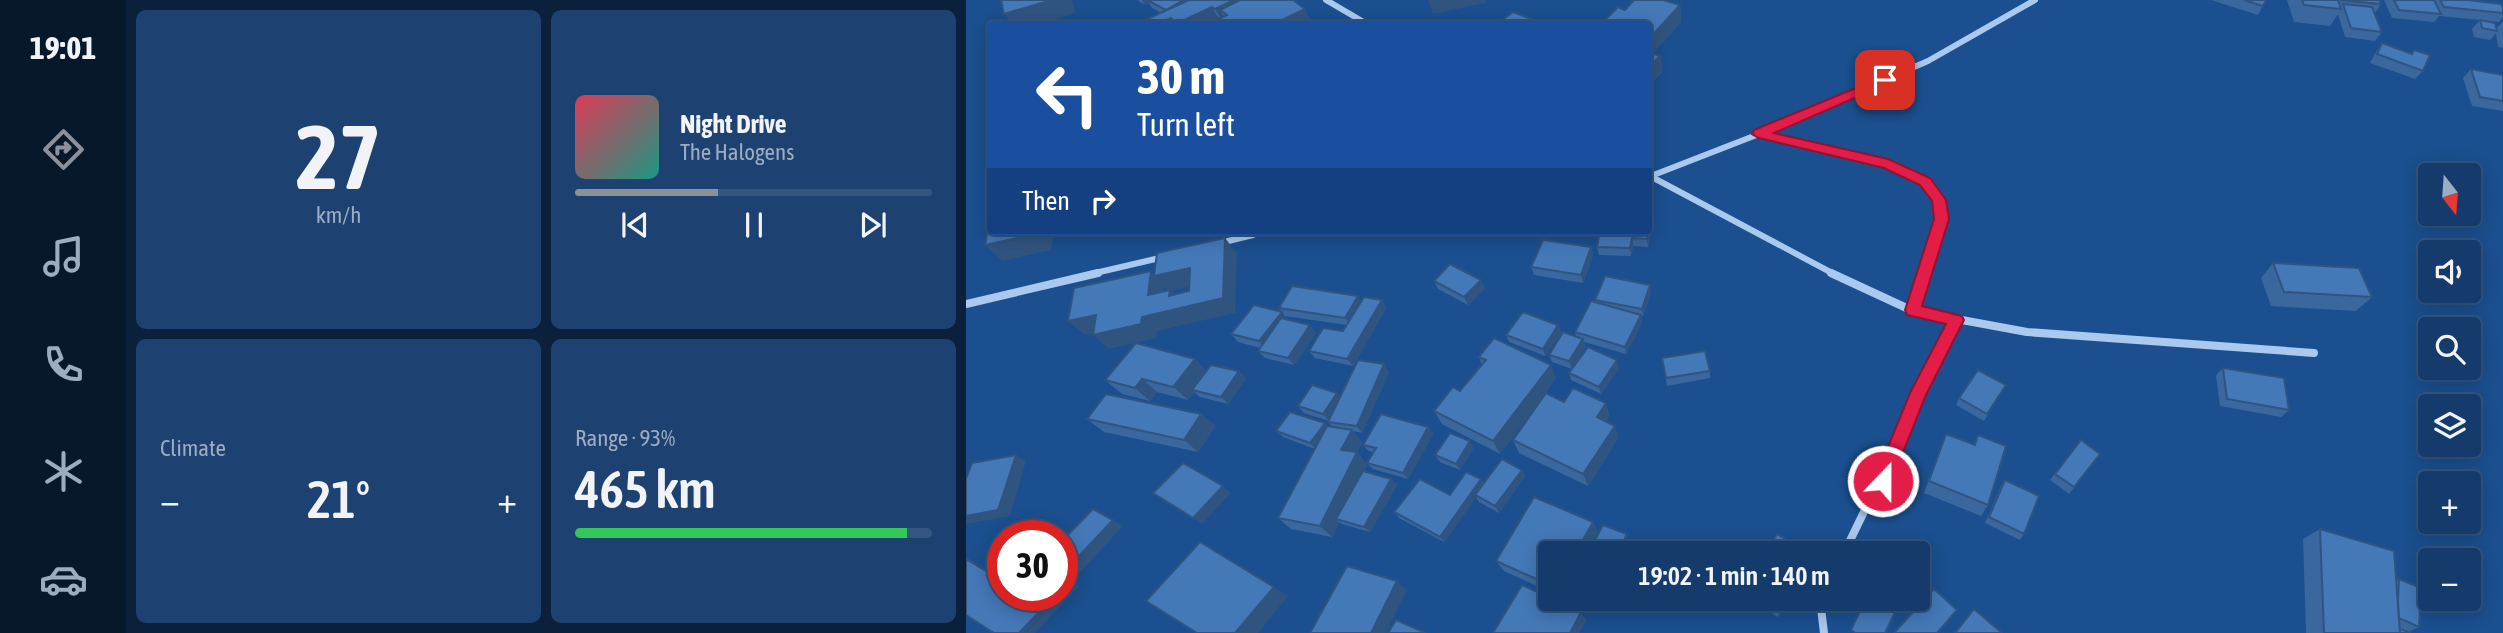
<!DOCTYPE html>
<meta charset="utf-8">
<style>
:root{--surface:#143b6b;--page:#1d4271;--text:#f1f3f6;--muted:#9dadc1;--line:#33557e;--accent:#8c9099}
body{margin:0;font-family:"Asap Condensed",sans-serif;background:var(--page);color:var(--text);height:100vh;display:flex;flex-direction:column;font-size:26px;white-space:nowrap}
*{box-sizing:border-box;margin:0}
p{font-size:23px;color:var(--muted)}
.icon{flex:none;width:38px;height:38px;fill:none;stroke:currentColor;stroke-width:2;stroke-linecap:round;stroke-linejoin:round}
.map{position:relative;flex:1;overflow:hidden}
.drawer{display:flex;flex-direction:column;gap:10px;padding:10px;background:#0b203b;width:840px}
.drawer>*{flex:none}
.banner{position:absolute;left:21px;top:21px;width:665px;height:214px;border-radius:7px;box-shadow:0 4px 18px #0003,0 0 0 2px var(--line);background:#1a4fa0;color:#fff;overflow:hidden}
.needle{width:46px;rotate:163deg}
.tools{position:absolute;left:1452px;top:163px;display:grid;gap:14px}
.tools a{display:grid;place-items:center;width:63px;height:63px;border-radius:7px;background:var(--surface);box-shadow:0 4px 18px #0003,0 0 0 2px var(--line);font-size:35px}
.speed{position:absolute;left:21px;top:520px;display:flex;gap:14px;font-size:35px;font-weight:700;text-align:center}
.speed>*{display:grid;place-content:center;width:91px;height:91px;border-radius:50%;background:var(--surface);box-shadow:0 4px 18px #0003,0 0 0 2px var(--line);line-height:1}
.speed .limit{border:10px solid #d22;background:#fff;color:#111}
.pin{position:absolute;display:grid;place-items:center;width:60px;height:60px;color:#fff;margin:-30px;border-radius:14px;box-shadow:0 4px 10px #0006}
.me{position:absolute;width:77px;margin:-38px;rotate:22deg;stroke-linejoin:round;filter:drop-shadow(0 0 5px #0008)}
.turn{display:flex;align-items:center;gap:24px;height:147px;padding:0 35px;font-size:32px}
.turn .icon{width:91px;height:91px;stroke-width:2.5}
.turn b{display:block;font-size:49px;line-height:60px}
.then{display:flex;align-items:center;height:66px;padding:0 35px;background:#0003;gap:14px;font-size:26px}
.big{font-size:52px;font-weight:600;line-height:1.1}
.drawer .widget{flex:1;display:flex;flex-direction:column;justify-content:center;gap:10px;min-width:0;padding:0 24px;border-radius:10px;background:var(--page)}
.drawer .dial{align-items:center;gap:0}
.dial b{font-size:91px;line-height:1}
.song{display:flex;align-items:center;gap:21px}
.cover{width:84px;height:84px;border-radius:10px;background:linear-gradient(135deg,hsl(350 70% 55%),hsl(170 70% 35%))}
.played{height:7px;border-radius:4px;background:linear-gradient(90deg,var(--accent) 40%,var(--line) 40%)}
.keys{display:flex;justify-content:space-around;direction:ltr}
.heat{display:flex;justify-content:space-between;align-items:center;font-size:38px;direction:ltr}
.charge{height:10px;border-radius:5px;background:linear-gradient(90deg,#34c759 93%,var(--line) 0)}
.drawer .tiles{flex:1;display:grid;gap:10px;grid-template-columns:repeat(2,1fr)}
.trip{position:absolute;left:572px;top:541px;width:392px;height:70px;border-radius:7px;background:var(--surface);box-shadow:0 4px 18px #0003,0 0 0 2px var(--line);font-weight:600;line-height:70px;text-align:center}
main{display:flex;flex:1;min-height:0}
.tabs{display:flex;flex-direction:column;width:126px;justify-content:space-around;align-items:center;background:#08182b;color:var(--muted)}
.tabs .icon{width:49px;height:49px}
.tabs .current{color:var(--accent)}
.tabs b{font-size:32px;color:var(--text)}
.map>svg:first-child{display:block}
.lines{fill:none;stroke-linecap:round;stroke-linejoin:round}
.street-far1{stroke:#a9c9ee;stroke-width:6}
.street{stroke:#a9c9ee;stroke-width:8}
.wall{fill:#3a679d}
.shaded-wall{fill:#305480}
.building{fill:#4478b7;stroke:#305480;stroke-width:2}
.route{fill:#e11d48;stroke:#92132f;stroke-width:2}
</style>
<main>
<nav class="tabs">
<b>19:01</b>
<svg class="icon current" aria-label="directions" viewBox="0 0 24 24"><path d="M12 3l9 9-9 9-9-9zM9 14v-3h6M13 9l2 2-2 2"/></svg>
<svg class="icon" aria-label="music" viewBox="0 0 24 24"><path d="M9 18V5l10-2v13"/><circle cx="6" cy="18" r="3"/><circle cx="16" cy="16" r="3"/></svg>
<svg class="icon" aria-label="phone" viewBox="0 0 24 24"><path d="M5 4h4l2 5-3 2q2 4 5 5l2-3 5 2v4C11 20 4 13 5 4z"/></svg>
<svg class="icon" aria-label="climate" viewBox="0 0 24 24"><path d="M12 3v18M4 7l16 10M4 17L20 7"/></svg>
<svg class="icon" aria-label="car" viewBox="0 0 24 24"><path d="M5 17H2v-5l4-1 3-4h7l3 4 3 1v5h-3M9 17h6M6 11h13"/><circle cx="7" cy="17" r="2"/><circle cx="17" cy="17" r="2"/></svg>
</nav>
<section class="drawer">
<div class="tiles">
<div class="widget dial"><b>27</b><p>km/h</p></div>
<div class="widget">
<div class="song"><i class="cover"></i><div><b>Night Drive</b><p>The Halogens</p></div></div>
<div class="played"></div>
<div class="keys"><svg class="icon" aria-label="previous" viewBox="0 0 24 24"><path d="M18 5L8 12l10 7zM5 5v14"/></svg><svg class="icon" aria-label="pause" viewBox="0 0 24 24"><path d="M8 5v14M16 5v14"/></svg><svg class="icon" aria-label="next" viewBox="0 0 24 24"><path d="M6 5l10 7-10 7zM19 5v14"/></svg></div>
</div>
<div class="widget"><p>Climate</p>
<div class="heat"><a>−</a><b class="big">21°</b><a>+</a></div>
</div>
<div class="widget"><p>Range · 93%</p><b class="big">465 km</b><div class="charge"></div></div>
</div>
</section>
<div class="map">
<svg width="1537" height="633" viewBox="0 0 1537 633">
<rect width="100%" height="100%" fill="#1b4f8f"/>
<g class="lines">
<g class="street-far1">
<path d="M360 0 401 24"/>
<path d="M794 134 922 164 959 181 973 200 976 219 959 274"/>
<path d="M682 175 868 274"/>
<path d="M685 176 793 134 962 61 1069 0"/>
<path d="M254 243 287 235"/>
<path d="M125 274 198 257"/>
</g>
<g class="street">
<path d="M865 273 947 311 1061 332 1348 353"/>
<path d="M0 304 132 273"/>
<path d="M947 311 959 273"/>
<path d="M878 553 991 320"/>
<path d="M858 598 855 608 858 633"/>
</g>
</g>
<g class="wall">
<path d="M171 0H219L220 2 346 24H170L195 13 186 8 183 3 179 5Z"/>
<path d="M1245 0H1300L1292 15Z"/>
<path d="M1321 0H1413L1415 4 1409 13 1416 32 1409 41 1379 37 1372 14 1364 26 1328 22Z"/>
<path d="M1418 0H1502L1537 8V17L1533 22 1515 20 1531 28 1537 21V48L1532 47 1530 33 1524 40 1508 37 1506 29 1514 20 1473 16 1468 22 1426 18Z"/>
<path d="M714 5 715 22 687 53 694 56 696 72 682 86V24H641L640 19 659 10Z"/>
<path d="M1416 43 1445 53 1448 50 1457 71 1449 79 1404 63 1410 52Z"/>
<path d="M1505 69 1537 75V111L1506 106 1497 78Z"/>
<path d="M683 221 684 230 682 247 667 246 665 256 633 255 631 247Z"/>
<path d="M625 247 627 255 617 283 568 275 565 267Z"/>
<path d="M1307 263 1406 297 1390 311 1305 306 1295 278Z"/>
<path d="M468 281 519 288 502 305 472 289Z"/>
<path d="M685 293 677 316H675L676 323 660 354 618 342 619 347 606 369 586 362 583 355 610 337 609 332 629 302V300Z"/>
<path d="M416 300 420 308 387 366 349 358 343 351 377 331 381 325 319 316 313 308 395 301Z"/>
<path d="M316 312 322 320 350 333 328 365 299 358 292 351 294 348 272 342 265 334Z"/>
<path d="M592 325 595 333 579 356 543 342 540 335Z"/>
<path d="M513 357 590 378 534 454 476 424 468 411 494 391 516 365Z"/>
<path d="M696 358 744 371V378L701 386Z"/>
<path d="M229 359 240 371 280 378 262 404 234 397 228 392 222 400 191 392 184 401 156 394 139 380Z"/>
<path d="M653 368 635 394 605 380 603 373Z"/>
<path d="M1257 368 1323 410 1315 417 1254 406 1250 375Z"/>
<path d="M423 372 396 433 387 431 396 443 391 452 401 465 398 471 425 479 431 485 404 532 376 524 373 522 366 537 325 529 312 518 349 449 317 437 310 431 366 426 362 422 363 421 338 413 332 406 374 397Z"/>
<path d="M1040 385 1018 421 990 405 993 398Z"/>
<path d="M598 402 640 403 643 416 640 422 649 426 652 438 622 486 553 453 547 440Z"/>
<path d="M235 414 249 426 232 452 138 432 121 419Z"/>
<path d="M462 427 467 434 442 479 407 469 401 463 408 453 403 451 397 445Z"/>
<path d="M980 434 1007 445 1012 435 1022 505 1015 516 958 493Z"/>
<path d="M1115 440 1134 454 1103 494 1084 480Z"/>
<path d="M508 447 494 470 474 462 469 455Z"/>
<path d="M556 470 559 476 533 513 513 502 510 497 478 542 433 518 428 512 484 495 515 479 518 484Z"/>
<path d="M1039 480 1058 534 1054 540 1019 523 1035 486Z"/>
<path d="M627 522 631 532 626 541 661 534 664 545 584 553V592L538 571 530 561Z"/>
<path d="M1354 529 1430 581 1433 579 1453 627 1442 632 1434 628V629L1445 633H1340L1337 539Z"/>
<path d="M607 598H638L633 609Z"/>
<path d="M781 598H822L812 617Z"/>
</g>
<g class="shaded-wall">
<path d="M86 0H106L110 13 72 24H47L38 14Z"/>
<path d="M176 0H181L183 3 179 5Z"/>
<path d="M268 0H311L261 15 254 10 262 23 258 24 249 9Z"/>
<path d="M462 0H519V3L467 14Z"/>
<path d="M714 5 715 22 684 57 682 40Z"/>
<path d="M246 7 255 23 252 24H210Z"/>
<path d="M339 9 346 24H308Z"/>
<path d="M205 18 209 24H192Z"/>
<path d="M694 56 696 72 682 86V68Z"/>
<path d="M683 221 684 230 682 247 681 239Z"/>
<path d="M70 231H88L85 250 36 261 19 245Z"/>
<path d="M259 238 271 253 269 313 191 331 190 338 143 349 127 335 175 324 176 317 215 308 203 296 204 291H202L198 287 196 310 182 295 185 271 189 276 224 268 237 283 205 291 218 304 217 307 257 298Z"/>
<path d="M666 238 667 246 665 256 664 248Z"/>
<path d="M625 247 627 255 617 283 615 275Z"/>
<path d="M515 280 519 288 502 305 498 297Z"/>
<path d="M684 285 685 293 677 316 676 309Z"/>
<path d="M392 296 397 304 385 326 379 318Z"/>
<path d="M416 300 420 308 387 366 381 359Z"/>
<path d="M316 312 322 320 300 349 293 341Z"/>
<path d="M130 315 146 329 119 335 102 321Z"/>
<path d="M675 315 676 323 660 354 659 347Z"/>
<path d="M344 325 350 333 328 365 322 358Z"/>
<path d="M592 325 595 333 579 356 577 349Z"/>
<path d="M617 339 619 347 606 369 603 361Z"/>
<path d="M229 359 242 373 226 390 228 392 222 400 207 387Z"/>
<path d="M651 360 653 368 635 394 633 387Z"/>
<path d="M418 364 423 372 396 433 391 426Z"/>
<path d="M585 365 590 378 534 454 527 441Z"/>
<path d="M273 371 280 378 262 404 255 397Z"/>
<path d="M176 379 191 392 184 401 169 388Z"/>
<path d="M371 393 377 400 363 421 357 414Z"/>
<path d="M640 403 643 416 634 430 631 417Z"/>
<path d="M235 414 249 426 232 452 218 440Z"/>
<path d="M359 423 365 430 350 450 344 443Z"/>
<path d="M649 426 652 438 622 486 617 474Z"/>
<path d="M462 427 467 434 442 479 437 473Z"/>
<path d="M386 430 396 443 386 462 375 450Z"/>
<path d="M504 441 508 447 494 470 490 464Z"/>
<path d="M391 452 401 465 374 520 370 519 373 522 366 537 354 526Z"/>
<path d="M50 455 60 461 44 516 0 524V516Z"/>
<path d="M556 470 559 476 533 513 529 506Z"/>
<path d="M425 479 431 485 404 532 398 527Z"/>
<path d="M515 479 518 486 478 542 474 537Z"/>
<path d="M257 486 265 493 236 524 227 518Z"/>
<path d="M147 520 157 526 105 582 96 578V574Z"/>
<path d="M627 522 631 532 623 548 618 538Z"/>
<path d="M661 534 664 545 660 553H652Z"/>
<path d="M0 557 37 579V581L0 559Z"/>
<path d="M102 581 113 586 69 633H53L89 595H96V587Z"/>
<path d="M431 581 441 590 420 633H405Z"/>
<path d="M308 587 322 596 292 633H269Z"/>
<path d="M629 598H638L633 609 628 600Z"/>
<path d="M820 598H822L812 617 813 612Z"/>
<path d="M615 612 620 621 613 633H604Z"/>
</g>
<g class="building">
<path d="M35 0H86L38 14Z"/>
<path d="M181 0H218L200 10Z"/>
<path d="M223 0H268L249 9 246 7 210 24 205 18 192 24H170Z"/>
<path d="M274 0H327L339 9 308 24H241L261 15 254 10Z"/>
<path d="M668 0H697L714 5 682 40V24H644L647 22 640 19 652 7 659 10Z"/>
<path d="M1278 0H1300L1297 6Z"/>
<path d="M1336 0H1372L1375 9 1338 5Z"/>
<path d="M1374 0H1413L1415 4Z"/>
<path d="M1428 0H1468L1475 14 1433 10Z"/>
<path d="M1474 0H1502L1535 4 1537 8V13L1478 7Z"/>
<path d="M1377 4 1406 7 1416 32 1385 28Z"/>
<path d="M547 12 579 24H531Z"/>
<path d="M1514 20 1529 23 1531 31 1516 28Z"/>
<path d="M1416 43 1446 54 1448 50 1464 55 1457 71 1411 54Z"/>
<path d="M682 52 694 56 682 68Z"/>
<path d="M1505 69 1537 75V101L1514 97Z"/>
<path d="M24 220V231H70L69 234 19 245Z"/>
<path d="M634 231H682L681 239 666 238 664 248 631 247Z"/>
<path d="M259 238 257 298 176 317 175 324 127 335 130 315 102 321 108 288 185 271 182 295 204 290 203 296 223 291 224 268 188 276 191 253Z"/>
<path d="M577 240 625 247 615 275 565 267Z"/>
<path d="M1307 263 1393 268 1406 297 1318 292Z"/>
<path d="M484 264 515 280 498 297 468 281Z"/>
<path d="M639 276 684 285 676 309 629 300Z"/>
<path d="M326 286 392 296 379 318 313 308Z"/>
<path d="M398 297 416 300 381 359 343 351 357 328 377 331Z"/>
<path d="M625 301 675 315 659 347 609 332Z"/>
<path d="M288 305 316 312 293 341 265 334Z"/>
<path d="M557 312 592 325 577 349 540 335Z"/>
<path d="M315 318 344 325 322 358 292 351Z"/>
<path d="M597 332 617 339 603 361 583 355Z"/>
<path d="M528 338 585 365 527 441 468 411 487 387 494 391 520 360 513 357Z"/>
<path d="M170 343 229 359 207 387 176 379 169 388 139 380Z"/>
<path d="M622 347 651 360 633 387 603 373Z"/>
<path d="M739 351 744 371 700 378 696 358Z"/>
<path d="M392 360 418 364 391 426 362 422Z"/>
<path d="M245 365 273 371 255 397 226 390Z"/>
<path d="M1257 368 1318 378 1323 410 1261 399Z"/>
<path d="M1012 370 1040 385 1021 414 993 398Z"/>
<path d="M346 385 371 393 357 414 332 406Z"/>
<path d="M607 388 640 403 631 417 649 426 617 474 547 440 580 393 598 402Z"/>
<path d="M140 394 235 414 218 440 121 419Z"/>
<path d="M324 412 359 423 344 443 310 431Z"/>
<path d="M415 414 462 427 437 473 401 463 410 448 397 445Z"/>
<path d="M361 426 386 430 375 450 391 452 354 526 312 518Z"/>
<path d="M484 433 504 441 490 464 469 455Z"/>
<path d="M980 434 1009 445 1012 435 1040 446 1022 505 963 481Z"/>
<path d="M1115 440 1134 454 1108 487 1089 474Z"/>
<path d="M50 455 32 510 0 516V479L6 463Z"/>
<path d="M536 459 556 470 529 506 509 495Z"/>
<path d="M217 463 257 486 227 518 187 493Z"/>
<path d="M397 471 425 479 398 527 370 519Z"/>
<path d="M500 472 515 479 474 537 428 512 454 479 484 495Z"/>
<path d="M1039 480 1073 496 1058 534 1023 517Z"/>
<path d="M568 497 627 522 618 538 628 542 637 525 661 534 652 553H584V585L530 561Z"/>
<path d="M127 509 147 520 96 574V541Z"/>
<path d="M1354 529 1428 551 1434 633H1358Z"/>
<path d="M811 534 844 553H800Z"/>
<path d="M234 542 308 587 269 633H231L180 601Z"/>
<path d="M0 559 37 581V595H89L53 633H28L0 615Z"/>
<path d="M381 566 431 581 405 633H344Z"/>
<path d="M96 578 102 581 96 587Z"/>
<path d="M1433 579 1455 588 1453 627 1433 618 1432 601Z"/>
<path d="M556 585 615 612 604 633H527Z"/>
<path d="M968 589 991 610 971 633H928Z"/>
<path d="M790 598H820L813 612Z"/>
<path d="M900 598H936L919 633H890L885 630Z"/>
<path d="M1008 609 1036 633H989Z"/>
<path d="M430 620 460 633H422Z"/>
<path d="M1434 629 1445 633H1434Z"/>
</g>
<path class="route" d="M919 76 925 80 923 83 808 133 922 159 964 178 980 200 983 219 956 306 996 316 998 320 960 395 923 487 917 489 910 487 908 481 944 393 980 324 941 315 939 310 968 219 966 201 954 185 918 168 793 138 786 134 788 130Z"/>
</svg>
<div class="tools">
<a><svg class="needle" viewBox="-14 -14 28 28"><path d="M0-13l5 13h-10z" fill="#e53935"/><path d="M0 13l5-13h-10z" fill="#9dadc1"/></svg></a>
<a><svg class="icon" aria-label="sound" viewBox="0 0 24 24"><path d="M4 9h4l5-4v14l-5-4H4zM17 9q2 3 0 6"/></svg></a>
<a><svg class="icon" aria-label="search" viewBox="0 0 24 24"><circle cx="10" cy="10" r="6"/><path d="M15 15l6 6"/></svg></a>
<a><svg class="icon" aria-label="layers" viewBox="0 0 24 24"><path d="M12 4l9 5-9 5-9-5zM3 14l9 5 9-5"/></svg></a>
<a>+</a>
<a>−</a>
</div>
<div class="speed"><div class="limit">30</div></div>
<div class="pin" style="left:919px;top:80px;background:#d93025"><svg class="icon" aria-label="arrive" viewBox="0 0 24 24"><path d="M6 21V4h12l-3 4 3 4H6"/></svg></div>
<svg class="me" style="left:917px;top:481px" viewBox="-20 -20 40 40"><circle r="17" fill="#e11d48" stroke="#fff" stroke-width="3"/><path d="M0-11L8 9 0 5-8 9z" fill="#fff"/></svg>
<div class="trip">19:02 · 1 min · 140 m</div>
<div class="banner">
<div class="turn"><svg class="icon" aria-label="left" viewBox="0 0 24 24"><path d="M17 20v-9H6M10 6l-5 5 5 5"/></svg><div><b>30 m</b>Turn left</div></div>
<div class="then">Then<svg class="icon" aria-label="right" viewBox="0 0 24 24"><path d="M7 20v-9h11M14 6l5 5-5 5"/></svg></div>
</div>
</div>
</main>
